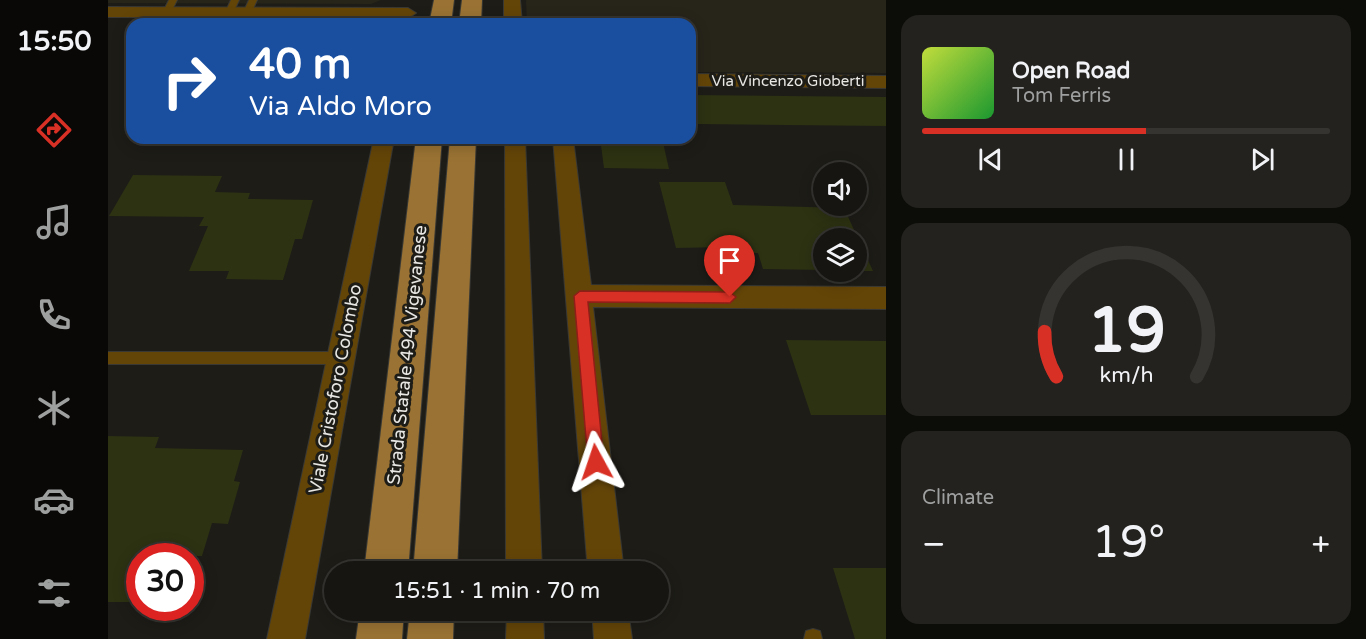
<!DOCTYPE html>
<meta charset="utf-8">
<style>
:root{--surface:#161511;--page:#23221f;--text:#f1f3f6;--muted:#9e9f9f;--line:#353431;--accent:#d93025}
body{margin:0;font-family:"Varela Round",sans-serif;background:var(--page);color:var(--text);height:100vh;display:flex;flex-direction:column;font-size:22px;white-space:nowrap}
*{box-sizing:border-box;margin:0}
p{font-size:20px;color:var(--muted)}
.icon{flex:none;width:33px;height:33px;fill:none;stroke:currentColor;stroke-width:2;stroke-linecap:round;stroke-linejoin:round}
.map{position:relative;flex:1;overflow:hidden}
.panel{display:flex;flex-direction:column;gap:15px;padding:15px;background:#0c0c09;width:480px}
.panel>*{flex:none}
.hud{position:absolute;left:18px;top:18px;width:570px;height:126px;border-radius:18px;box-shadow:0 3px 15px #0003,0 0 0 2px var(--line);background:#1a4fa0;color:#fff;overflow:hidden}
.fabs{position:absolute;left:705px;top:162px;display:grid;gap:12px}
.fabs a{display:grid;place-items:center;width:54px;height:54px;border-radius:50%;background:var(--surface);box-shadow:0 3px 15px #0003,0 0 0 2px var(--line);font-size:30px}
.speed{position:absolute;left:18px;top:543px;display:flex;gap:12px;font-size:30px;font-weight:700;text-align:center}
.speed>*{display:grid;place-content:center;width:78px;height:78px;border-radius:50%;background:var(--surface);box-shadow:0 3px 15px #0003,0 0 0 2px var(--line);line-height:1}
.speed .limit{border:9px solid #d22;background:#fff;color:#111}
.pin{position:absolute;display:grid;place-items:center;width:51px;height:51px;color:#fff;margin:-62px -26px;border-radius:50% 50% 50% 0;rotate:-45deg;box-shadow:0 0 6px #0007}
.pin .icon{rotate:45deg}
.me{position:absolute;width:66px;margin:-33px;rotate:355deg;stroke-linejoin:round;filter:drop-shadow(0 0 4px #0008)}
.turn{display:flex;align-items:center;gap:21px;height:126px;padding:0 24px;font-size:27px}
.turn .icon{width:78px;height:78px;stroke-width:2.5}
.turn b{display:block;font-size:42px;line-height:51px}
.big{font-size:45px;font-weight:600;line-height:1.1}
.panel .tile{flex:1;display:flex;flex-direction:column;justify-content:center;gap:9px;min-width:0;padding:0 21px;border-radius:18px;background:var(--page)}
.panel .dial{align-items:center;gap:0}
.dial svg{height:156px;overflow:visible;fill:none;stroke:var(--line);stroke-width:7;stroke-linecap:round;text-anchor:middle}
.dial text{fill:var(--text);stroke:none}
.song{display:flex;align-items:center;gap:18px}
.cover{width:72px;height:72px;border-radius:9px;background:linear-gradient(135deg,hsl(70 70% 55%),hsl(130 70% 35%))}
.played{height:6px;border-radius:3px;background:linear-gradient(90deg,var(--accent) 55%,var(--line) 55%)}
.keys{display:flex;justify-content:space-around;direction:ltr}
.heat{display:flex;justify-content:space-between;align-items:center;font-size:33px;direction:ltr}
.trip{position:absolute;left:216px;top:561px;width:345px;height:60px;border-radius:30px;background:var(--surface);box-shadow:0 3px 15px #0003,0 0 0 2px var(--line);font-weight:600;line-height:60px;text-align:center}
main{display:flex;flex:1;min-height:0}
.tab-bar{display:flex;flex-direction:column;width:108px;justify-content:space-around;align-items:center;background:#090807;color:var(--muted)}
.tab-bar .icon{width:42px;height:42px}
.tab-bar .active{color:var(--accent)}
.tab-bar b{font-size:27px;color:var(--text)}
.map>svg:first-child{display:block}
.built{fill:#27251a}
.building{fill:#2d3213}
.lines{fill:none;stroke-linecap:round;stroke-linejoin:round}
.service-casing{stroke:#393834;stroke-width:2}
.minor-casing{stroke:#393834;stroke-width:2}
.primary-casing{stroke:#393834;stroke-width:2}
.service{fill:#644508;fill-rule:evenodd}
.minor{fill:#644508;fill-rule:evenodd}
.primary{fill:#9a7334;fill-rule:evenodd}
.route{fill:#d93025;stroke:#8d1f18;stroke-width:1.5}
.labels{text-anchor:middle;stroke-width:6;stroke-linejoin:round;paint-order:stroke}
.far-street-label{font-size:15px;fill:#e8e7e4;stroke:#1d1c17}
.street-label{font-size:18px;fill:#e8e7e4;stroke:#1d1c17}
</style>
<main>
<nav class="tab-bar">
<b>15:50</b>
<svg class="icon active" aria-label="directions" viewBox="0 0 24 24"><path d="M12 3l9 9-9 9-9-9zM9 14v-3h6M13 9l2 2-2 2"/></svg>
<svg class="icon" aria-label="music" viewBox="0 0 24 24"><path d="M9 18V5l10-2v13"/><circle cx="6" cy="18" r="3"/><circle cx="16" cy="16" r="3"/></svg>
<svg class="icon" aria-label="phone" viewBox="0 0 24 24"><path d="M5 4h4l2 5-3 2q2 4 5 5l2-3 5 2v4C11 20 4 13 5 4z"/></svg>
<svg class="icon" aria-label="climate" viewBox="0 0 24 24"><path d="M12 3v18M4 7l16 10M4 17L20 7"/></svg>
<svg class="icon" aria-label="car" viewBox="0 0 24 24"><path d="M5 17H2v-5l4-1 3-4h7l3 4 3 1v5h-3M9 17h6M6 11h13"/><circle cx="7" cy="17" r="2"/><circle cx="17" cy="17" r="2"/></svg>
<svg class="icon" aria-label="filters" viewBox="0 0 24 24"><path d="M4 7h16M4 17h16"/><circle cx="9" cy="7" r="2"/><circle cx="15" cy="17" r="2"/></svg>
</nav>
<div class="map">
<svg width="778" height="639" viewBox="0 0 778 639">
<rect width="100%" height="100%" fill="#1d1c17"/>
<g class="built">
<path d="M0 0H273L263 4 0 3Z"/>
<path d="M418 0H778V73L582 72V24H419Z"/>
</g>
<g class="building">
<path d="M582 95 778 97V126L590 124Z"/>
<path d="M492 138H554L561 169 496 168Z"/>
<path d="M25 175 114 176 107 192 142 193 140 199 205 200 194 239H187L175 280 118 279 121 271H81L100 226H91L96 217 1 216Z"/>
<path d="M551 182H617L625 205 736 208 765 271H748V238H716V270L655 269 650 253H619L617 247 568 248Z"/>
<path d="M678 340 778 341V415H703Z"/>
<path d="M0 436 51 437 47 448 135 450 126 481 132 482 120 524 104 523 94 556H32V602H0Z"/>
<path d="M725 568H778V639H747Z"/>
</g>
<g class="lines">
<g class="service-casing">
<g id="service">
<path d="M61 0H69L62 14 59 15 55 12Z"/>
<path d="M123 0H131L125 13 121 16 117 13Z"/>
<path d="M141 0H149L143 13 139 16 135 13Z"/>
<path d="M0 352H233L238 354 240 358 238 362 233 364H0Z"/>
<path d="M705 629 712 631 714 639H696L698 631Z"/>
</g>
</g>
<g class="minor-casing">
<g id="minor">
<path d="M396 0H412L414 24H396Z"/>
<path d="M0 7 300 8 308 13 300 18 0 17Z"/>
<path d="M582 74 778 76V88L582 86Z"/>
<path d="M266 138H286L197 639H159Z"/>
<path d="M397 138H417L434 572H398Z"/>
<path d="M445 138H465L483 285 778 287V309L485 307 516 572H480Z"/>
<path d="M399 610H435L436 639H398Z"/>
<path d="M484 610H520L524 639H486Z"/>
</g>
</g>
<g class="primary-casing">
<g id="primary">
<path d="M326 0H346L343 24H321Z"/>
<path d="M354 0H374L373 24H351Z"/>
<path d="M308 138H334L300 572H256Z"/>
<path d="M342 138H368L349 572H305Z"/>
<path d="M252 610H296L294 639H248Z"/>
<path d="M302 610H346L345 639H299Z"/>
</g>
</g>
<use href="#service" class="service"/>
<use href="#minor" class="minor"/>
<use href="#primary" class="primary"/>
</g>
<path class="route" d="M472 291 622 292 628 297 622 303 480 302 496 462 494 467 488 470 482 467 480 462 466 296Z"/>
<g class="labels">
<g class="far-street-label">
<text x="680" y="86">Via Vincenzo Gioberti</text>
</g>
<g class="street-label">
<text transform="translate(299 355) rotate(-84)" y="6">Strada Statale 494 Vigevanese</text>
<text transform="translate(227 389) rotate(-79)" y="6">Viale Cristoforo Colombo</text>
</g>
</g>
</svg>
<div class="fabs">
<a><svg class="icon" aria-label="sound" viewBox="0 0 24 24"><path d="M4 9h4l5-4v14l-5-4H4zM17 9q2 3 0 6"/></svg></a>
<a><svg class="icon" aria-label="layers" viewBox="0 0 24 24"><path d="M12 4l9 5-9 5-9-5zM3 14l9 5 9-5"/></svg></a>
</div>
<div class="speed"><div class="limit">30</div></div>
<div class="pin" style="left:622px;top:297px;background:#d93025"><svg class="icon" aria-label="arrive" viewBox="0 0 24 24"><path d="M6 21V4h12l-3 4 3 4H6"/></svg></div>
<svg class="me" style="left:488px;top:462px" viewBox="-20 -20 40 40"><path d="M0-17L14 15 0 8-14 15z" fill="#d93025" stroke="#fff" stroke-width="4"/></svg>
<div class="trip">15:51 · 1 min · 70 m</div>
<div class="hud">
<div class="turn"><svg class="icon" aria-label="right" viewBox="0 0 24 24"><path d="M7 20v-9h11M14 6l5 5-5 5"/></svg><div><b>40 m</b>Via Aldo Moro</div></div>
</div>
</div>
<section class="panel">
<div class="tile">
<div class="song"><i class="cover"></i><div><b>Open Road</b><p>Tom Ferris</p></div></div>
<div class="played"></div>
<div class="keys"><svg class="icon" aria-label="previous" viewBox="0 0 24 24"><path d="M18 5L8 12l10 7zM5 5v14"/></svg><svg class="icon" aria-label="pause" viewBox="0 0 24 24"><path d="M8 5v14M16 5v14"/></svg><svg class="icon" aria-label="next" viewBox="0 0 24 24"><path d="M6 5l10 7-10 7zM19 5v14"/></svg></div>
</div>
<div class="tile dial"><svg viewBox="0 0 100 80">
<path d="M14 69A42 42 0 1 1 86 69"/>
<path d="M14 69A42 42 0 0 1 8 46" stroke="#d93025"/>
<text x="50" y="56" font-size="32" font-weight="700">19</text>
<text x="50" y="72" font-size="11">km/h</text>
</svg></div>
<div class="tile"><p>Climate</p>
<div class="heat"><a>−</a><b class="big">19°</b><a>+</a></div>
</div>
</section>
</main>
